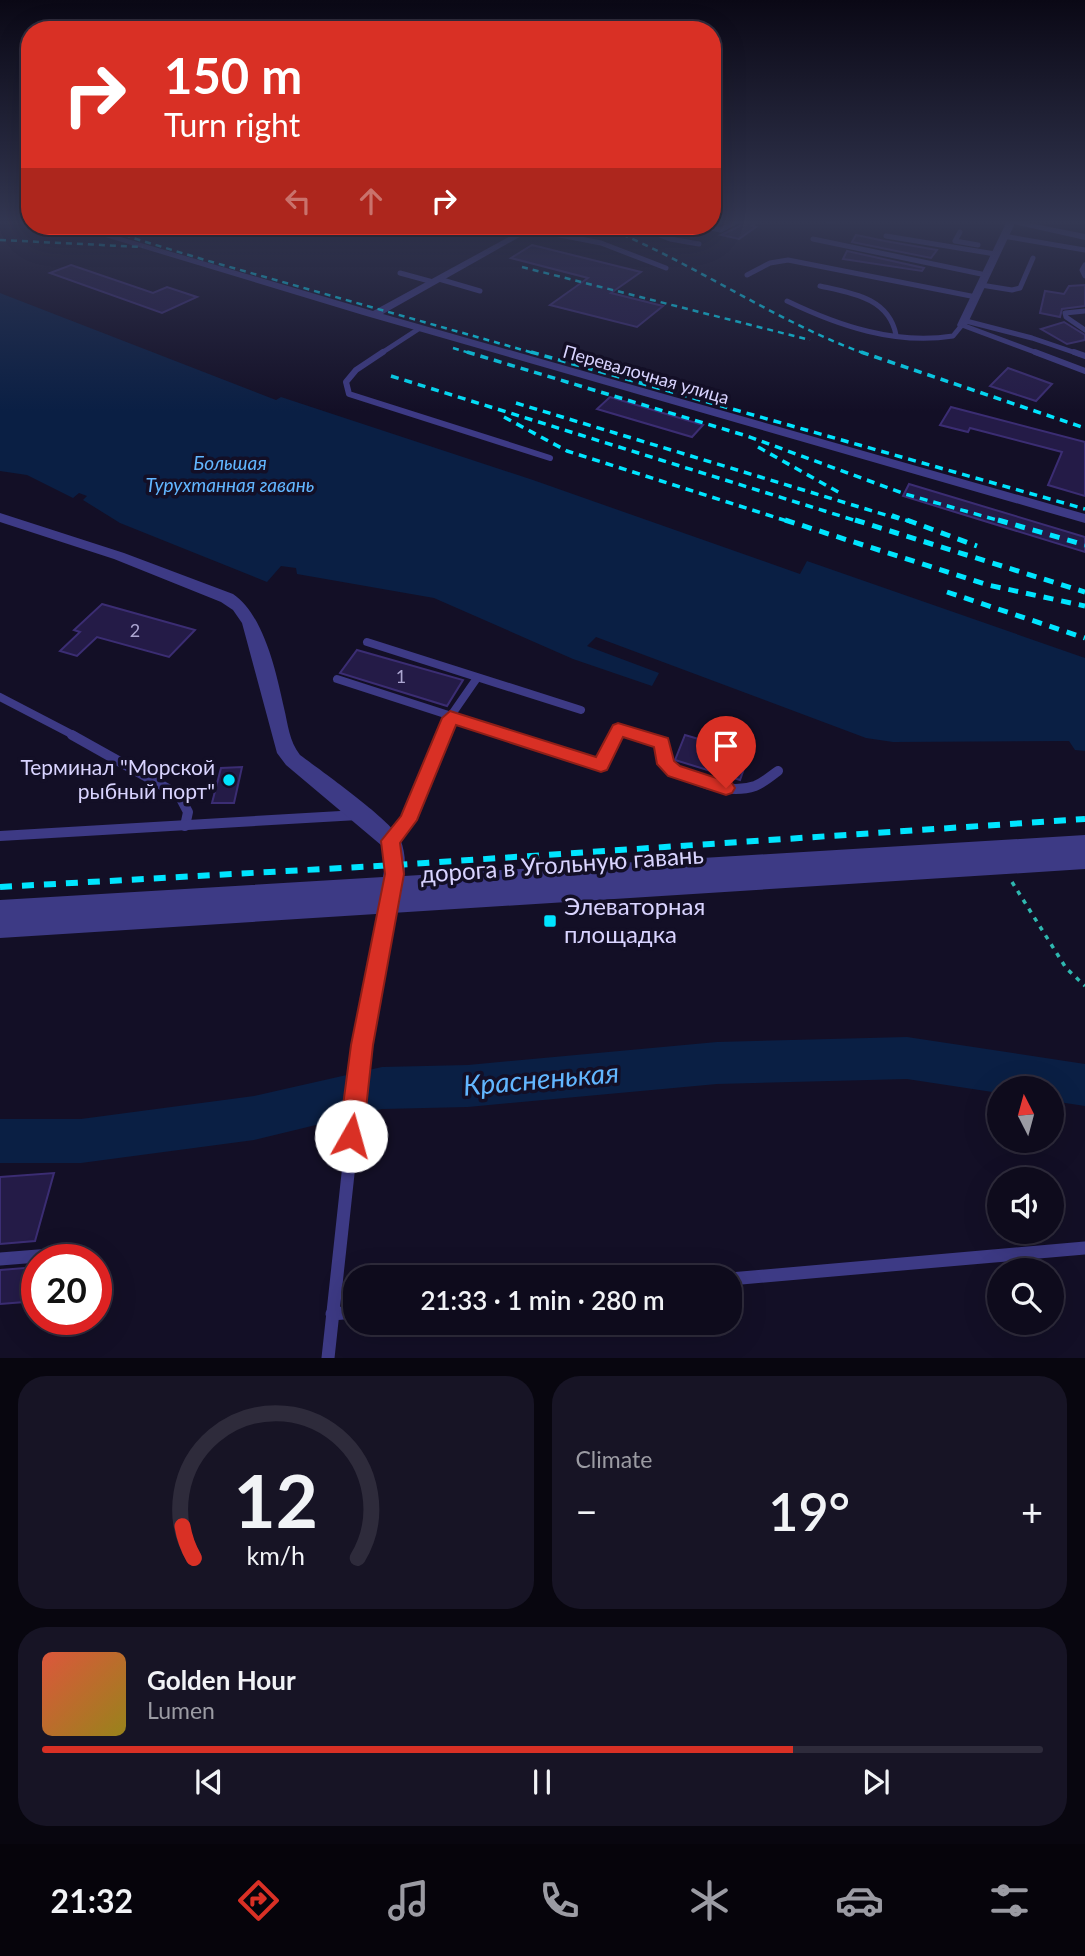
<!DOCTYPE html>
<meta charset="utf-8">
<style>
:root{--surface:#0e0b1c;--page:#171425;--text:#f1f3f6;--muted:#9b9ba3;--line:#2e2b3b;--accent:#d93025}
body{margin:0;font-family:Lato,sans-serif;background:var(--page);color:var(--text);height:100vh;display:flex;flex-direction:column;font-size:26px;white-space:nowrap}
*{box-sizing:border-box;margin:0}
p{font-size:23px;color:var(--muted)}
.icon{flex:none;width:38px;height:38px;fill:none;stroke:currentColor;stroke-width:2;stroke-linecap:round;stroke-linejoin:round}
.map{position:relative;height:1358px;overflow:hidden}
.sheet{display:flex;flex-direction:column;gap:18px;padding:18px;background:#08060f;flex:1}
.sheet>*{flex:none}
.banner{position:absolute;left:21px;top:21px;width:700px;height:214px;border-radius:28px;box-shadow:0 7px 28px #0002,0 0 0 2px var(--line);background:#d93025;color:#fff;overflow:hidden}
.needle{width:46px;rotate:354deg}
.buttons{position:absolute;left:987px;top:1076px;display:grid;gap:14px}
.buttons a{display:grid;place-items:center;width:77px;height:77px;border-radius:50%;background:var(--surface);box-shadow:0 7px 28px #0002,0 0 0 2px var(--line);font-size:35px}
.speed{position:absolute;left:21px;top:1244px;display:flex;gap:14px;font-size:35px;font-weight:700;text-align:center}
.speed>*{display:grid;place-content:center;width:91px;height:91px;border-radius:50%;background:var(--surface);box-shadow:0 7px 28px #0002,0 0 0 2px var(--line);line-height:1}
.speed .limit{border:10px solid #d22;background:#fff;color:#111}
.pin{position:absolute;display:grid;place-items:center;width:60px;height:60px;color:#fff;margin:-72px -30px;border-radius:50% 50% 50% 0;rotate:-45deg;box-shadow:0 0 7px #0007}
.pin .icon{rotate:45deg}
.me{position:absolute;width:77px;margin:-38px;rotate:7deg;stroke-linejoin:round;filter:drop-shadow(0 0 5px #0008)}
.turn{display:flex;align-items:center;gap:24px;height:147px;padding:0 28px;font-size:32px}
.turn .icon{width:91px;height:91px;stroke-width:2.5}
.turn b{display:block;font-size:49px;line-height:60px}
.lanes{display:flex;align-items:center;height:66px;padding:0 28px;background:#0003;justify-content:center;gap:35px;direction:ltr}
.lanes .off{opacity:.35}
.big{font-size:52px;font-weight:600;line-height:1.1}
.sheet .card{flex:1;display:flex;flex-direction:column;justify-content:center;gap:10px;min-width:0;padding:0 24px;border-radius:28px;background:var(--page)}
.sheet .dial{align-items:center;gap:0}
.dial svg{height:182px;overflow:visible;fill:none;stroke:var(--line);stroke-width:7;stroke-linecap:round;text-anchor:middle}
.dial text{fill:var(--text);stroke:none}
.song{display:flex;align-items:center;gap:21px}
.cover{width:84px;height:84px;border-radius:10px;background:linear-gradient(135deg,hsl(10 70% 55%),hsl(50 70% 35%))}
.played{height:7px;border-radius:4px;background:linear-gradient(90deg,var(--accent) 75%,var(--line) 75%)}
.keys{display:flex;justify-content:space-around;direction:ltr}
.heat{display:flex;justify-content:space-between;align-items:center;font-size:38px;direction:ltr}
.sheet .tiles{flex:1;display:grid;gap:18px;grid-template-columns:1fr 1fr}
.card:last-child{grid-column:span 2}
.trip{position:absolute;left:343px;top:1265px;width:399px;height:70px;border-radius:28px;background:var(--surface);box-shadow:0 7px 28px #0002,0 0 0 2px var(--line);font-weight:600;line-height:70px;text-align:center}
.dock{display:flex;height:112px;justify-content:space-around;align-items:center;background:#06040b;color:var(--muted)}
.dock .icon{width:49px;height:49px}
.dock .selected{color:var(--accent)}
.dock b{font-size:32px;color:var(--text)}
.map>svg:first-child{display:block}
.water{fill:#0a1f44}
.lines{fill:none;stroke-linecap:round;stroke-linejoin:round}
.river{fill:#0a1f44;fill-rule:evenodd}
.building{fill:#241b47;stroke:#3b2d73;stroke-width:2}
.path{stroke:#2fb8b0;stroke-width:3.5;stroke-dasharray:4.5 6;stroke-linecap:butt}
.service-far4{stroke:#3d3a85;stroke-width:5}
.service-far3{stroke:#3d3a85;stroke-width:6}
.service-far2{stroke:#3d3a85;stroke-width:8}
.service-far1{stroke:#3d3a85;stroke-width:10}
.service{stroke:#3d3a85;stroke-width:13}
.minor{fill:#3d3a85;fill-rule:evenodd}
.tertiary{fill:#3d3a85;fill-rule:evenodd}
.rail-far3{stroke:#00e5ff;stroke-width:2.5;stroke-dasharray:6 5;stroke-linecap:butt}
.rail-far2{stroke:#00e5ff;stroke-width:3.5;stroke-dasharray:8 6;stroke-linecap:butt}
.rail-far1{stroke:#00e5ff;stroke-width:5;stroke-dasharray:10 8;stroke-linecap:butt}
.rail{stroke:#00e5ff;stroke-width:6;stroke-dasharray:12 10;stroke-linecap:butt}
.route{fill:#d93025;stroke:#8d1f18;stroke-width:2}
.poi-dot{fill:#00e5ff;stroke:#130f26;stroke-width:2.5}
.labels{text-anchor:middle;stroke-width:7;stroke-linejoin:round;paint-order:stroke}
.far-street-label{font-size:18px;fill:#d9d4ff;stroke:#130f26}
.number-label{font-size:18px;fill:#aca6d1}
.far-water-label{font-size:19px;font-style:italic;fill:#62b6ff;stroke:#130f26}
.poi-label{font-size:21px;fill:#d9d4ff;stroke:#130f26;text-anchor:end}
.near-street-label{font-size:24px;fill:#d9d4ff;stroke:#130f26}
.near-poi-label{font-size:24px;fill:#d9d4ff;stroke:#130f26;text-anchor:start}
.near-water-label{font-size:28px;font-style:italic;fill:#62b6ff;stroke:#130f26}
</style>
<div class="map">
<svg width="1085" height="1358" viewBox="0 0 1085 1358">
<rect width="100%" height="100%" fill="#130f26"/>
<path class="water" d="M0 293 276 400 281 397 533 480 800 574 807 561 1085 658V751L1075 750 1069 741 893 742 866 738 596 637 587 646 659 673 652 686 573 659 434 598 297 574 296 568 281 566 267 582 120 523 83 500 87 496 79 493 73 498 27 475 0 471Z"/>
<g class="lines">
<path class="river" d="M907 1037 1085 1064V1106L1052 1101V1088H999V1093L907 1079 717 1084 468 1107 382 1109 254 1140 81 1163H0V1119H81L254 1096 382 1067 468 1065 717 1042Z"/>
</g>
<g class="building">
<path d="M742 221H758L752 226 756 227 739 239 721 235 740 226Z"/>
<path d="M657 226H695L701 232 696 236Z"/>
<path d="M856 235 885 241 937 250 931 258 852 242Z"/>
<path d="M532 245 641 272 611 293 663 306 637 327 550 305 588 278 511 258Z"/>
<path d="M847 251 924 268 922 271 843 259Z"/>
<path d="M71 265 153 293 167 287 197 297 162 313 50 273Z"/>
<path d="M1085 285V306L1062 309 1060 317 1040 313 1045 291 1064 294 1069 286Z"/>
<path d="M1064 322 1085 335V340L1067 344 1041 329Z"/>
<path d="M1008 368 1052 384 1036 401 990 386Z"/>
<path d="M610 397 703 425 692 437 597 409Z"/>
<path d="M951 407 1085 442V496L1048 485 1062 452 970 428 968 432 940 425Z"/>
<path d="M909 484 1085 537V552L903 496Z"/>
<path d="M102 604 195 630 169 657 97 637 77 656 60 651 80 632 74 630Z"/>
<path d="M357 650 463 680 447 706 340 673Z"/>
<path d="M685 735 749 754 740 780 675 760Z"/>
<path d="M242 767 234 803H212L221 768Z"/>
<path d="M54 1173 35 1241 0 1244V1177Z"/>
<path d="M37 1267V1301L0 1304V1270Z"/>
</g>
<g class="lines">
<path class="path" d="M1012 882 1066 968 1085 986"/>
<g class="service-far4">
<path d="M829 221H833"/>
<path d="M637 226 670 239 699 244"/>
<path d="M700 226 721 230 737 221"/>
<path d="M529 229 601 243 666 268"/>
<path d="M960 232 955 241 978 245"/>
<path d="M886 236 995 254"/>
<path d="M1003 236 1085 250"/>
<path d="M813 239 986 275"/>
<path d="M1085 265 1082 270 1085 276"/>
<path d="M400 273 433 282"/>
<path d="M747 275 770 263 788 260 976 297"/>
<path d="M439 279 480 291"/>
<path d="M981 285 1012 290 1020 288 1033 258"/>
<path d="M820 286C852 293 889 298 896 335"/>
<path d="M787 301C839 326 895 345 953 336L962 325 1040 354"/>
<path d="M1085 311 1065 313 1066 317 1085 330"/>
<path d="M966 321 1032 338 1079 354"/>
<path d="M380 354 420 328"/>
</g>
<g class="service-far3">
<path d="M383 352 356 370 346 382 349 394 550 458"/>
<path d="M1035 352 1085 371"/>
<path d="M1074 352 1085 356"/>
</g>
<g class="service-far2">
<path d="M367 642 581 710"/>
<path d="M337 679 513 736"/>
<path d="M0 697 75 736"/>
<path d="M442 736 450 717 477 678"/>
<path d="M614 736 618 729 641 736"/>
</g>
<g class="service-far1">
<path d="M72 735 179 795 188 812 185 826"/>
<path d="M508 735 601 765 615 735"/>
<path d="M636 735 662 743 665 764C688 779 726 796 755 786 763 783 771 776 778 771"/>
<path d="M0 836 358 815"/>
<path d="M391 841 408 820 443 735"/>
<path d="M369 1010 389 902"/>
</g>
<g class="service">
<path d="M0 1259 63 1254"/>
<path d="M730 1279 1085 1248"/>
<path d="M332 1314 355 1312"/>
<path d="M328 1358 362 1045 369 1008"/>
</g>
<g class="minor">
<path d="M1007 221H1016L967 325 958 327 957 325Z"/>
<path d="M69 226H83L373 311 529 226H539L383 314 1085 514V523L363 315Z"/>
<path d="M0 513 124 553 233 594C264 615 276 672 284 708 288 724 289 741 300 755 320 770 391 820 400 839 405 850 406 864 404 876L1085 835V869L0 938V900L383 877 385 865 381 845 286 765 277 753 242 623 233 610 221 602 114 559 0 522Z"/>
</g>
<path class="tertiary" d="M1001 221H1020L1085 234V240Z"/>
<g class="rail-far3">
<path d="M104 226 133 238 205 260 537 354"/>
<path d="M602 226C693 262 774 321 866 354"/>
<path d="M0 240 143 247"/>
<path d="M522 267 810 340"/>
<path d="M453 348 473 354"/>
</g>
<g class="rail-far2">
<path d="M467 352 747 436 905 494 1004 522"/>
<path d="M531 352 1085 509"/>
<path d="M861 352 1085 428"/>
<path d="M391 376 860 522"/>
<path d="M516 403 899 519"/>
<path d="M504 417 567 451 790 522"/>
<path d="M758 447 840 493"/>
<path d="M892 515 911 522"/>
</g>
<g class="rail-far1">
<path d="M785 520 988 585 1085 606"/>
<path d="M855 520 1085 592"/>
<path d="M907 520 977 546"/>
<path d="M998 520 1085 545"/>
<path d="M947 592 1085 638"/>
</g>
<path class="rail" d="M0 887 395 865 1085 819"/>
</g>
<linearGradient id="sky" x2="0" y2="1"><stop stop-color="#0a0815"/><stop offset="0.54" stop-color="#333752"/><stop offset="1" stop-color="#333752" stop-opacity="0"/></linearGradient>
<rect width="1085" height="411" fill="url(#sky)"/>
<path class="route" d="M450 711 596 757 613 725 618 723 668 738 674 761 680 766 732 783 735 788 732 793 726 795 668 776 657 764 654 747 623 737 607 770 601 772 456 725 417 820 400 843 404 874 373 1045 363 1136 359 1145 351 1148 343 1145 339 1136 351 1045 385 874 381 841 401 816 442 718Z"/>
<g class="poi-dot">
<circle cx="229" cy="780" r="7"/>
<rect x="543" y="914" width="14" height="14" rx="3.5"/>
</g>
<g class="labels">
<g class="far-street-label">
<text transform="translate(646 375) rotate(16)" y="6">Перевалочная улица</text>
</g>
<g class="number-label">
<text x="135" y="637">2</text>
<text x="401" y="683">1</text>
</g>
<g class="far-water-label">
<text x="230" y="470">Большая<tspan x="230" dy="22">Турухтанная гавань</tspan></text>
</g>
<g class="poi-label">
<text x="215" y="775">Терминал "Морской<tspan x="215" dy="24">рыбный порт"</tspan></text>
</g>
<g class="near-street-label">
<text transform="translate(562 865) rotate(-4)" y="8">дорога в Угольную гавань</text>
</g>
<g class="near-poi-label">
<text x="564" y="915">Элеваторная<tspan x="564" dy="28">площадка</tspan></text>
</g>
<g class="near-water-label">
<text transform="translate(541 1079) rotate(-5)" y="10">Красненькая</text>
</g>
</g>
</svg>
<div class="buttons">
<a><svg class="needle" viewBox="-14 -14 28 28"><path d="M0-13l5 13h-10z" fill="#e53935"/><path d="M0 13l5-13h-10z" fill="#9b9ba3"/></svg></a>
<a><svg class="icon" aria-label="sound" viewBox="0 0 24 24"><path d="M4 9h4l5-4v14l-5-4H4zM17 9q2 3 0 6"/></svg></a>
<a><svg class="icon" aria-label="search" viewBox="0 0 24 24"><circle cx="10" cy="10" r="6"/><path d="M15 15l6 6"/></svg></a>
</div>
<div class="speed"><div class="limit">20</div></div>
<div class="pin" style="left:726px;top:788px;background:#d93025"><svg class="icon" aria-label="arrive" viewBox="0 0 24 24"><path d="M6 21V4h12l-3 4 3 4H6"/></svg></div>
<svg class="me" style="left:351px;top:1136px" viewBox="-20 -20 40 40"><circle r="19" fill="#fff"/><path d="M0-13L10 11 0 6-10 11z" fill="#d93025"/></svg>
<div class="trip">21:33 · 1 min · 280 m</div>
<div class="banner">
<div class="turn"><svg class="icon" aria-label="right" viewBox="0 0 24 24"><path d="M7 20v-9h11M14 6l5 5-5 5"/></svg><div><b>150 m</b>Turn right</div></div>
<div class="lanes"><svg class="icon off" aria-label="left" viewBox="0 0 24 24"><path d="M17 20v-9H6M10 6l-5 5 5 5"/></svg><svg class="icon off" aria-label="ahead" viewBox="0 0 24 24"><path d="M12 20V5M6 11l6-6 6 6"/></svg><svg class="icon" aria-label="right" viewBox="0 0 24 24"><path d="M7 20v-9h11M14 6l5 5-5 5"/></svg></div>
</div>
</div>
<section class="sheet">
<div class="tiles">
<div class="card dial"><svg viewBox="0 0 100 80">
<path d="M14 69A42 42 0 1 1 86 69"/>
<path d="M14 69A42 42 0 0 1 9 55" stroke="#d93025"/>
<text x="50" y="56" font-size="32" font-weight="700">12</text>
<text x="50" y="72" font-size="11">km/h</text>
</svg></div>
<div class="card"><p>Climate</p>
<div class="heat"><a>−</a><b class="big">19°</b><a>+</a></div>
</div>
<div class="card">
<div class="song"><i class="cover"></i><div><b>Golden Hour</b><p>Lumen</p></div></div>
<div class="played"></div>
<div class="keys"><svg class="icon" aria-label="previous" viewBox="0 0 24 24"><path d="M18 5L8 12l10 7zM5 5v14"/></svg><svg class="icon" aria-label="pause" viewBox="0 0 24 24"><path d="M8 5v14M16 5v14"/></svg><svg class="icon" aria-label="next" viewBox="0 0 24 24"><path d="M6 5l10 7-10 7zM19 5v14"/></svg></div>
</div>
</div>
</section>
<nav class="dock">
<b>21:32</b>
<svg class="icon selected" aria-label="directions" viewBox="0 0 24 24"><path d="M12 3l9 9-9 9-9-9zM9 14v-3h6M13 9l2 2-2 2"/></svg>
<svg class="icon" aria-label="music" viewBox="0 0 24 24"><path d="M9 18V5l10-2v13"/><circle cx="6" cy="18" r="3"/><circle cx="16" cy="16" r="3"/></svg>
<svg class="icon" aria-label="phone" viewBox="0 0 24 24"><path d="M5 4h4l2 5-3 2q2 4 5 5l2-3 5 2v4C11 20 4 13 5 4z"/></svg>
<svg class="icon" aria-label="climate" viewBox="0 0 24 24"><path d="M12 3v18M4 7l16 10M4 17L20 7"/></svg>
<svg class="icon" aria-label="car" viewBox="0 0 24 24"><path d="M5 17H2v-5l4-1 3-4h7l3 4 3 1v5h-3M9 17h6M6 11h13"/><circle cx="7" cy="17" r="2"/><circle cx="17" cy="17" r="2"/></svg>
<svg class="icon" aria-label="filters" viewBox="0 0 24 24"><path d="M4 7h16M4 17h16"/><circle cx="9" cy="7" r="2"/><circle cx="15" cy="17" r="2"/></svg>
</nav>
